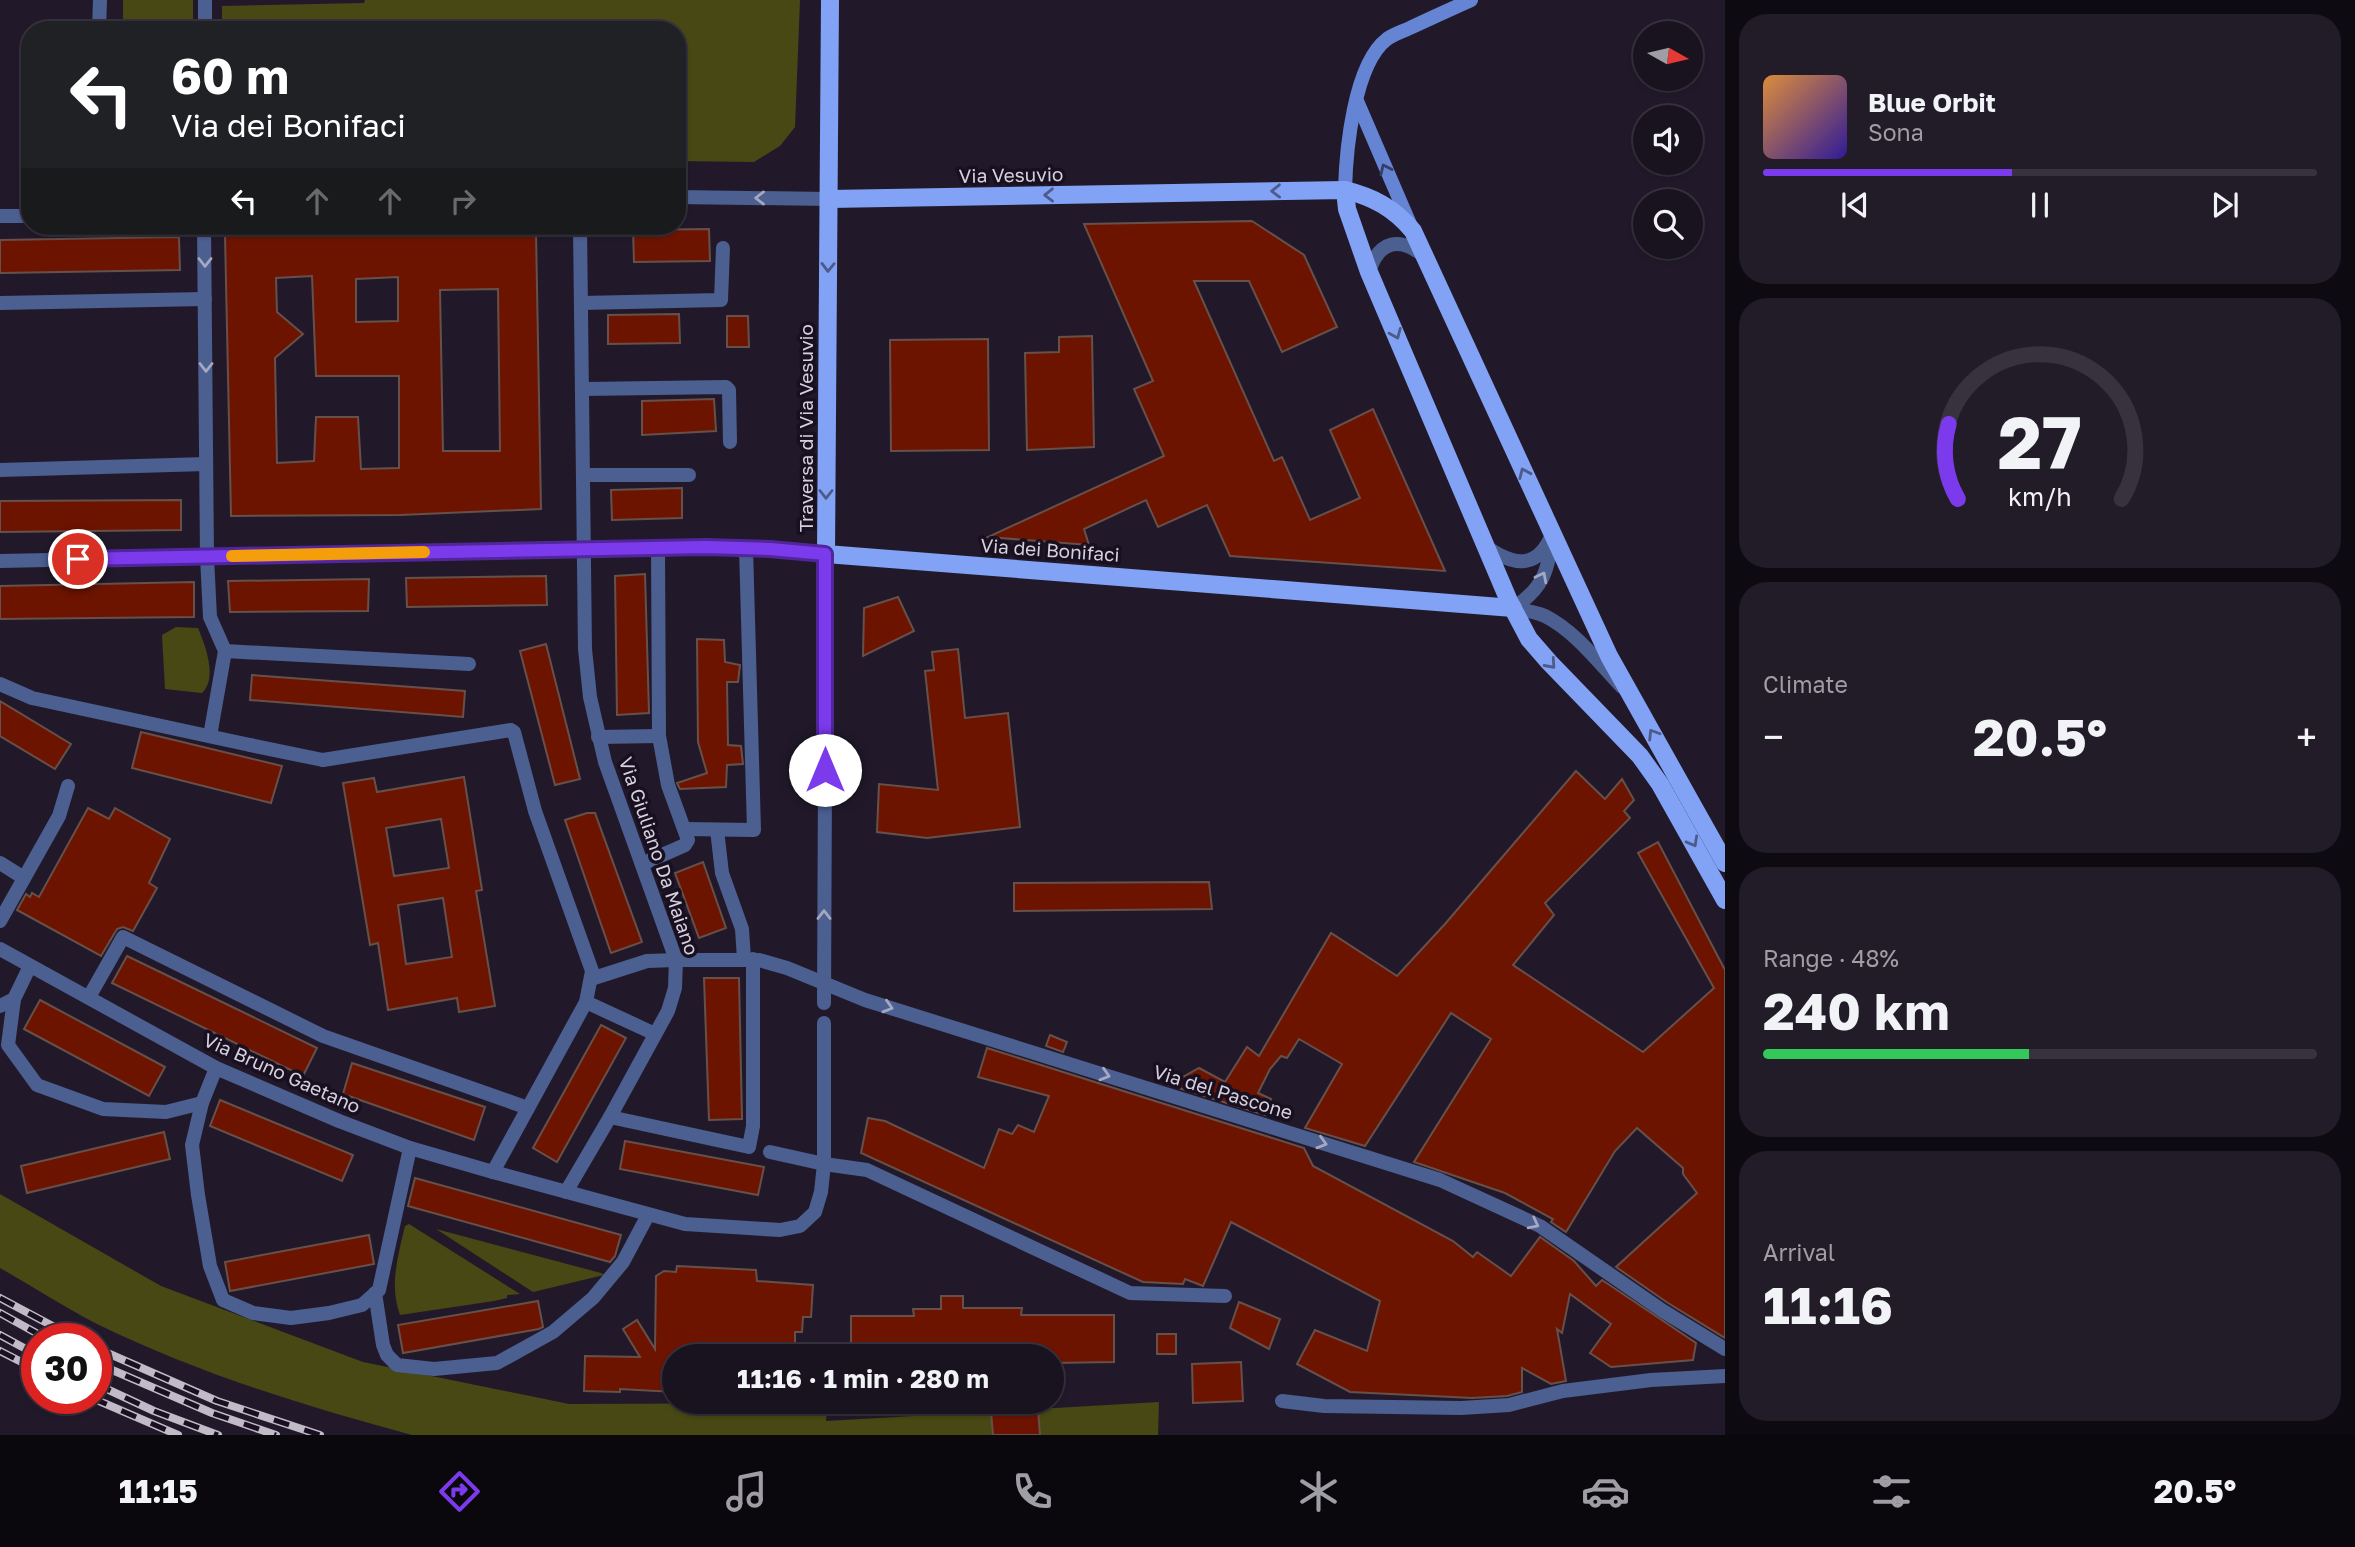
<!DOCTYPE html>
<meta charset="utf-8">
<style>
:root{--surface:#191320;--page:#221c29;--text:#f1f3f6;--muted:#9f9ea5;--line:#37323e;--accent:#7c3aed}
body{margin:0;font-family:"Golos Text",sans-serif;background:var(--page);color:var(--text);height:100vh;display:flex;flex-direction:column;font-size:26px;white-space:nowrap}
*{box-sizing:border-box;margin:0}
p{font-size:23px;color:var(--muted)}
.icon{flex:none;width:38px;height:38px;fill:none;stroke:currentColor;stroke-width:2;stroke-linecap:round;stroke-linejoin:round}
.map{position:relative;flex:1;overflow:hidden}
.details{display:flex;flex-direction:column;gap:14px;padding:14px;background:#0e0a12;width:630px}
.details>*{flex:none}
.hud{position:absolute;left:21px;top:21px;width:665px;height:214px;border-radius:28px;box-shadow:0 2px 5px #0004,0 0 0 2px var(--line);background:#202124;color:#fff;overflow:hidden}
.needle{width:46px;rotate:98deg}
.tools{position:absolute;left:1633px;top:21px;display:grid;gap:14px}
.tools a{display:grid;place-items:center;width:70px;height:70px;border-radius:50%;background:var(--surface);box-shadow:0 2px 5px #0004,0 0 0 2px var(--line);font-size:35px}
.speed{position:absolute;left:21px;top:1323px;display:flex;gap:14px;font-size:35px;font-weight:700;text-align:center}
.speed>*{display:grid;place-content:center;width:91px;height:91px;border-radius:50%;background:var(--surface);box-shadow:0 2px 5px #0004,0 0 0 2px var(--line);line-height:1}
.speed .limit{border:10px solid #d22;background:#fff;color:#111}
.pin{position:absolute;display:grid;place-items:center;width:60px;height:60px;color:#fff;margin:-30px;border:4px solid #fff;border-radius:50%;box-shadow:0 2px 7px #0007}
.me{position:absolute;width:77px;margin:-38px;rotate:0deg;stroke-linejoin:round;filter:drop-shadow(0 0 5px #0008)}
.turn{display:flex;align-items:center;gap:24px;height:147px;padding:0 35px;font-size:32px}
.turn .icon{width:91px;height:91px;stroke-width:2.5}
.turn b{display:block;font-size:49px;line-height:60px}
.lanes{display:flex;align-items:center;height:66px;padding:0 35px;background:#0003;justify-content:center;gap:35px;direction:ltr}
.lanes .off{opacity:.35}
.big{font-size:52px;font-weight:700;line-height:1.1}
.details .widget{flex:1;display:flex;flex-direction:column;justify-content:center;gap:10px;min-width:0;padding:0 24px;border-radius:28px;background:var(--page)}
.details .dial{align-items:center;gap:0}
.dial svg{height:182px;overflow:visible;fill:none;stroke:var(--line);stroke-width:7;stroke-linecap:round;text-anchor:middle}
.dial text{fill:var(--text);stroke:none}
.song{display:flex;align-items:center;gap:21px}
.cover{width:84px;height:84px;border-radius:10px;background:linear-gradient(135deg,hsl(30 70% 55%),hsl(250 70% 35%))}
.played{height:7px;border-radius:4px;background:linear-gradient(90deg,var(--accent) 45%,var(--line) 45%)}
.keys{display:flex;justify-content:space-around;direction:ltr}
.heat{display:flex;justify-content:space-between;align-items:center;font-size:38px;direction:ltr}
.charge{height:10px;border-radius:5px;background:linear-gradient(90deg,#34c759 48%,var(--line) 0)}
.trip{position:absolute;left:662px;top:1344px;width:402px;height:70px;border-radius:35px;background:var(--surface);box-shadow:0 2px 5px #0004,0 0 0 2px var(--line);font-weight:700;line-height:70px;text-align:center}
.dock{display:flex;height:112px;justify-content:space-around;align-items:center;background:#0a080d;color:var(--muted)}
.dock .icon{width:49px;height:49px}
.dock .selected{color:var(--accent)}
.dock b{font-size:32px;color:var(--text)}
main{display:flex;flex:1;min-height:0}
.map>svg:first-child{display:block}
.green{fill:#474813}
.building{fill:#6c1400;stroke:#67504a;stroke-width:2;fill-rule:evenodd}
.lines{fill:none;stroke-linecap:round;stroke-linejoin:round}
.lane{stroke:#4c5f91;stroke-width:14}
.street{stroke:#4c5f91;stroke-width:14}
.secondary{stroke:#6584d4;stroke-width:14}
.primary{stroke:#82a3f5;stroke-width:18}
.rail-casing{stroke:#c0bbc6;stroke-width:8}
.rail{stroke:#181020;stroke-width:5;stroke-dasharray:16;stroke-linecap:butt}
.oneway{stroke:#373e68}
.oneway2{stroke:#4d5a8a}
.oneway3{stroke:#a5a8c1}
.route-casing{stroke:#51269a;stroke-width:18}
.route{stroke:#7c3aed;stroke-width:12}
.slow{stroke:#f59e0b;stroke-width:12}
.labels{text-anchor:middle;stroke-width:7;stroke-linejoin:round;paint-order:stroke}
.street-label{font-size:19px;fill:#d5d0db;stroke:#181020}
</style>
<main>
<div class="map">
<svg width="1725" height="1435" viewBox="0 0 1725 1435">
<rect width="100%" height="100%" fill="#21192a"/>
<g class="green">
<rect x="123" y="0" width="70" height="30"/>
<path d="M365 0H800L795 127 780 146 754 162 677 161V30H222V6L364 3Z"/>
<path d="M176 627 198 628C205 645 218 678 202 693L165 689 162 635Z"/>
<path d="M0 1194 161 1286 363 1362 569 1404 828 1403 826 1421 1159 1402 1158 1435H412C305 1406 197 1373 97 1324 64 1307 32 1286 0 1268Z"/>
<path d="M409 1224 520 1294 507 1295V1298L494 1301 400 1315C389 1285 398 1256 405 1226Z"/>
<path d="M436 1229 601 1273 604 1275 533 1292Z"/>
</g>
<g class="building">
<path d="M1252 221 1304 255 1337 327 1282 352 1249 281H1194L1274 461 1282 457 1310 520 1360 498 1330 430 1373 409 1445 571 1230 556 1207 505 1158 527 1146 500 1084 529 1089 545 988 537 1164 456 1134 389 1153 381 1084 224Z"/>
<path d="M709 229 710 261 634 262 633 230Z"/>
<path d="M398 232H536L541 509 400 515 231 516 225 235ZM312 276 316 376H399V468L361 469 358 417H316L314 461 277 463 275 358 303 334 277 312 276 278ZM398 277V321L356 322V279ZM498 289 500 451H443L440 290Z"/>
<path d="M179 237 180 270 0 273V240Z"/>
<path d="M679 314 680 343 608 344V315Z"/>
<path d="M727 316H748L749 347H727Z"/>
<path d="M1092 336 1094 447 1027 450 1025 353 1059 352V337Z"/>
<path d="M988 339 989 450 891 451 890 340Z"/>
<path d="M714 399 716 431 642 435V401Z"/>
<path d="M682 488V518L612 520 611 490Z"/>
<path d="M181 500V530L0 532V501Z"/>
<path d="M645 574 649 713 617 715 615 576Z"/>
<path d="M546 576 547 605 407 607 406 578Z"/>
<path d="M369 579 368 611 230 612 228 581Z"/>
<path d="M194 582V617L0 619V586Z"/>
<path d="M898 597 914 631 863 656 864 608Z"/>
<path d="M697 639 724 640 725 662 740 665 738 682H727L728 745 741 746 743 764 727 765 726 787 680 789 677 783 707 773 698 742Z"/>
<path d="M546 644 580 779 555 785 520 651Z"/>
<path d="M958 649 965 718 1008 713 1020 827 927 838 877 832 879 784 938 790 925 671 934 670 932 652Z"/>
<path d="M252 675 465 691 463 717 250 700Z"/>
<path d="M0 701 71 744 55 769 0 736Z"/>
<path d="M141 732 282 766 271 803 132 768Z"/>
<path d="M1576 771 1605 799 1622 779 1634 800 1624 811 1630 818 1545 903 1554 915 1513 965 1643 1052 1714 988 1638 853 1658 842 1725 970V1338L1668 1303 1616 1267 1697 1193 1683 1174V1168L1637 1128 1615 1151 1566 1232 1551 1222 1553 1219 1505 1193 1414 1162 1491 1039 1451 1013 1365 1146 1305 1128 1342 1064 1299 1039 1287 1058 1281 1056 1270 1069 1258 1093 1271 1099 1265 1115 1169 1085 1199 1068 1225 1082 1247 1047 1259 1056 1331 933 1397 976 1445 924Z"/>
<path d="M464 777 482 890 476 891 495 1006 459 1012 457 998 388 1010 378 943 370 945 343 783 374 778 377 792ZM441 819 449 868 394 876 386 828ZM443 898 452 957 406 964 398 905Z"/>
<path d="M88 808 109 819 115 808 170 839 149 883 157 888 133 931 123 927 117 929 101 956 17 910 26 894 30 897 32 893 39 897Z"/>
<path d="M587 813H595L642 942 611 953 565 820Z"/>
<path d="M703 862 726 928 699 938 675 873Z"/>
<path d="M1209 882 1212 909 1014 911V883Z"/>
<path d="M127 956 317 1048 303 1076 112 983Z"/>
<path d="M704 978H739L742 1119 709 1120Z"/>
<path d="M40 1000 165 1067 149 1096 24 1029Z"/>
<path d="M601 1025 626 1038 557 1162 533 1148Z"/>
<path d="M1050 1035 1067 1042 1063 1052 1046 1046Z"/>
<path d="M987 1048 1304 1148 1313 1166 1453 1241 1473 1257 1477 1252 1511 1276 1540 1237 1574 1261 1596 1286 1602 1280 1696 1343 1693 1360 1611 1367 1590 1353 1611 1324 1570 1294 1562 1333 1557 1329 1566 1381 1551 1384 1522 1368V1392L1507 1396 1472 1398 1350 1392 1297 1364 1315 1330 1367 1351 1380 1301 1231 1222 1203 1286 1185 1279 1183 1284 1143 1282 861 1153 868 1118 885 1121 984 1168 999 1129 1012 1134 1018 1125 1034 1132 1049 1096 978 1077Z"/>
<path d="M352 1063 485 1107 474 1140 343 1094Z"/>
<path d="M220 1100 353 1155 342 1181 210 1126Z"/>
<path d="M164 1132 170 1159 27 1193 21 1166Z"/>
<path d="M625 1141 764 1167 758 1195 620 1169Z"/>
<path d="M415 1178 621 1235 615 1256 610 1262 408 1206Z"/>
<path d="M369 1235 374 1264 230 1291 225 1262Z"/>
<path d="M677 1266 756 1270 757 1281 813 1285 811 1317H803L802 1332H795V1356H674V1392L620 1389V1392L584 1391 585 1356 640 1357 623 1329 637 1320 655 1349 656 1276 664 1271 676 1272Z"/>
<path d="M941 1296H963V1308H1022L1021 1315H1114V1362L1052 1363V1356H851V1316H914L913 1309H941Z"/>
<path d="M538 1301 543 1327 539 1329 403 1353 398 1325Z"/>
<path d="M1239 1302 1280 1319 1269 1349 1230 1328Z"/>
<rect x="1157" y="1334" width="19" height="20"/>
<path d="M1241 1362 1243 1401 1193 1403 1192 1364Z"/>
<path d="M1038 1409 1040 1435H993L991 1412Z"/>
</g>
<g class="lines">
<g class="lane">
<path d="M0 303 205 299"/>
<path d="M581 303 721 300 723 248"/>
<path d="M583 389 726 387 729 390 730 442"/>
<path d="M0 470 206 464"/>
<path d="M583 475H689"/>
<path d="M207 557 210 617 225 651 210 736"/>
<path d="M225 651 469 664"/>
<path d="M0 684 32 698 250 745"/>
<path d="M598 737 659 736"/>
<path d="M323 760 511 730 514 732 535 811 592 971 586 1002 493 1172"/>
<path d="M685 829 754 830 746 548"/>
<path d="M717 830 722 873 742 929 744 959"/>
<path d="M0 863 24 878"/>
<path d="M642 864 685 845 688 840 668 785 659 736 658 548"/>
<path d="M0 921 59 816 68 786"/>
<path d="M591 979 647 961 676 960"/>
<path d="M89 997 123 937 323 1036 528 1108"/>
<path d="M14 999 8 1045 37 1085 103 1109 166 1112 202 1103 216 1068"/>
<path d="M586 1002 655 1034"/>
<path d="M0 1006 14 999 30 966"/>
<path d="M202 1103 192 1145 198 1195 210 1266 223 1300 253 1313 291 1318 329 1313 362 1305 379 1290 410 1148"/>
<path d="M610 1117 749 1147 753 1126V959"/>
<path d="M770 1152 824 1164 867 1170 1130 1293 1225 1296"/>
<path d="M375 1293 383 1345 387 1355 397 1365 434 1369 497 1363 553 1332 593 1298 623 1262 648 1215"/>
<path d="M1282 1401 1324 1406 1461 1408 1509 1405 1563 1391 1651 1380 1725 1376"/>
</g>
<g class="street">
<path d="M99 30 100 0"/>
<path d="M205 30V0"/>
<path d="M677 197 829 199"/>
<path d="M0 216H30"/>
<path d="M204 226 207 557"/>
<path d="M1369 272C1379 240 1400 236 1425 257"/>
<path d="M1485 546C1509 563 1534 572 1550 539"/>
<path d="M0 561 689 547 770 549 826 554 824 1003"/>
<path d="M1513 608C1523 610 1535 612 1545 616 1575 631 1599 663 1622 687"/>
<path d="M1513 608C1543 589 1549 570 1552 535"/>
<path d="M250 745 323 760"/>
<path d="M0 949 216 1068 339 1121 410 1148 493 1172 685 1224 780 1230 800 1226 815 1212 821 1192 824 1164V1023"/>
<path d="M676 960H759L787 968 865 1000 1440 1180 1540 1226 1663 1311 1725 1349"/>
<path d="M566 1192 610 1117 668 1011 675 988 676 960 605 762 590 697 585 649 580 226"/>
</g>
<g class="secondary">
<path d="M1357 101 1410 224"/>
<path d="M1345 190C1346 150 1354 64 1387 39 1394 34 1404 31 1412 27 1431 18 1451 9 1471 0"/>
</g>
<g class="primary">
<path d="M830 0 826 554 1513 608"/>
<path d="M1345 190 1347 209 1369 272 1509 601 1529 639 1549 662 1640 756 1660 784 1725 900"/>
<path d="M829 199 1345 190C1373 197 1394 208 1413 231L1609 656 1725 863"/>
</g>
<g class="rail-casing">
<g id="rail">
<path d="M0 1298 77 1339"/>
<path d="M0 1313 47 1339"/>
<path d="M0 1335 37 1355"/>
<path d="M96 1348 217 1401 320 1435"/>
<path d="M0 1351 37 1370"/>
<path d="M96 1363 212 1413 276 1435"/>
<path d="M96 1384 154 1411 218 1435"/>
<path d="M92 1398 178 1435"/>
</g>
</g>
<use href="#rail" class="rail"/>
</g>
<defs><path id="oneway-chevron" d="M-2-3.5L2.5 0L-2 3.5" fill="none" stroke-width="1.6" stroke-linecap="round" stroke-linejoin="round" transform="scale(1.75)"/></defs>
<use class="oneway" href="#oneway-chevron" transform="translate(1385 169) rotate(-115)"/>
<g class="oneway2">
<use href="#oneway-chevron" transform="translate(1276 191) rotate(179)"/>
<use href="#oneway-chevron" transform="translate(1049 195) rotate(179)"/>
<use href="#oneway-chevron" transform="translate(828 267) rotate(91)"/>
<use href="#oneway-chevron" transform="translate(1396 334) rotate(67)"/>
<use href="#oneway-chevron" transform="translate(1524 473) rotate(-114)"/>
<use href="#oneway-chevron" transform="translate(826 494) rotate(90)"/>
<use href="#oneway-chevron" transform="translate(1551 664) rotate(48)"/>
<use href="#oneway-chevron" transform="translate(1653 734) rotate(-122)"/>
<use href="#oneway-chevron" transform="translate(1693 842) rotate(61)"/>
</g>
<g class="oneway3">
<use href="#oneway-chevron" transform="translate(760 198) rotate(-180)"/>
<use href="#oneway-chevron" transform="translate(205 262) rotate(90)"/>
<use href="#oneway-chevron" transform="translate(206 367) rotate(90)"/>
<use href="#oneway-chevron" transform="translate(1542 577) rotate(-63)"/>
<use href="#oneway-chevron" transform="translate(824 915) rotate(-90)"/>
<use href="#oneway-chevron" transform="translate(888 1007) rotate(17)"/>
<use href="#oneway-chevron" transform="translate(1105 1075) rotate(17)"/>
<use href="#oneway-chevron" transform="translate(1322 1143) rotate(17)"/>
<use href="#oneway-chevron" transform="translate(1534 1224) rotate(27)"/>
</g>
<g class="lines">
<g class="route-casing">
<path id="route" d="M78 559 706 547 770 549 825 554V770"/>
</g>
<use href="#route" class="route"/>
<path class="slow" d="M232 556 424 552"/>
</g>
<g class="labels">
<g class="street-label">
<text transform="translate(1011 175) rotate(-1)" y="7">Via Vesuvio</text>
<text transform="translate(806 428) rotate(-90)" y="7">Traversa di Via Vesuvio</text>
<text transform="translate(1050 550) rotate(4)" y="7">Via dei Bonifaci</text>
<text transform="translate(659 856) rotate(71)" y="7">Via Giuliano Da Maiano</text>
<text transform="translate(282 1073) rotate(24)" y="7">Via Bruno Gaetano</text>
<text transform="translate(1223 1092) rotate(17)" y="7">Via del Pascone</text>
</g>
</g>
</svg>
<div class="tools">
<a><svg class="needle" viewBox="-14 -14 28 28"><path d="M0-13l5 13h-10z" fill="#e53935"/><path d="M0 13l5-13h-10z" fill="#9f9ea5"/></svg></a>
<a><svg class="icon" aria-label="sound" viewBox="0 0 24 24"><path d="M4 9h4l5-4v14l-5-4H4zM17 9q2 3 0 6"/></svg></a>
<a><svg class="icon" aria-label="search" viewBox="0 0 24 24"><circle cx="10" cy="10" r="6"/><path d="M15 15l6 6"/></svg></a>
</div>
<div class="speed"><div class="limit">30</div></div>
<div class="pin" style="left:78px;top:559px;background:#d93025"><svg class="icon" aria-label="arrive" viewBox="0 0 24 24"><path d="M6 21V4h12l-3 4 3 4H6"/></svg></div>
<svg class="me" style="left:825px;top:770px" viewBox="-20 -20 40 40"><circle r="19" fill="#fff"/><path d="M0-13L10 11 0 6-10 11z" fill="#7c3aed"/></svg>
<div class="trip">11:16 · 1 min · 280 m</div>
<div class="hud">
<div class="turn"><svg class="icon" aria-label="left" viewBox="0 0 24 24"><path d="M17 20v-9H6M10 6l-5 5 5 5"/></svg><div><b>60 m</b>Via dei Bonifaci</div></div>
<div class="lanes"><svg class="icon" aria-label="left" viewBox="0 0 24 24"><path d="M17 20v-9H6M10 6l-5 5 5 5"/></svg><svg class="icon off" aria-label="ahead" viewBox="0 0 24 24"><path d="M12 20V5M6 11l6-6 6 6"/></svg><svg class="icon off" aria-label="ahead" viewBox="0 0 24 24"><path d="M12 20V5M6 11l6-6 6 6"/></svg><svg class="icon off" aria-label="right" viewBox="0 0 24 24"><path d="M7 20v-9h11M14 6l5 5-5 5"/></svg></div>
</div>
</div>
<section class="details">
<div class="widget">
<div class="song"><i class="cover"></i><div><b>Blue Orbit</b><p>Sona</p></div></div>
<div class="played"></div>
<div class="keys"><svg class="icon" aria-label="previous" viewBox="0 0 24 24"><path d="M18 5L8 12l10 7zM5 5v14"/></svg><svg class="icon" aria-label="pause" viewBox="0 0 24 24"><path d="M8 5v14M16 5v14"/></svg><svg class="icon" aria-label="next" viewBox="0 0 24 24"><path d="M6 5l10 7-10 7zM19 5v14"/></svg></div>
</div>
<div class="widget dial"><svg viewBox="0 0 100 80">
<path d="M14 69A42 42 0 1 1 86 69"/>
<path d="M14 69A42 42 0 0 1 10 36" stroke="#7c3aed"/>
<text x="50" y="56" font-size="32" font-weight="700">27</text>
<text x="50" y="72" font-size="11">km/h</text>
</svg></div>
<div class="widget"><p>Climate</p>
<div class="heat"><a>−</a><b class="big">20.5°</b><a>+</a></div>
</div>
<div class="widget"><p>Range · 48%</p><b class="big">240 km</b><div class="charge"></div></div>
<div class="widget"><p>Arrival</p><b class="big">11:16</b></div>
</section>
</main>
<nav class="dock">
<b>11:15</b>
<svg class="icon selected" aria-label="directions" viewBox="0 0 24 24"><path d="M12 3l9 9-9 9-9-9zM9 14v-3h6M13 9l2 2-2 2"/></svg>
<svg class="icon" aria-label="music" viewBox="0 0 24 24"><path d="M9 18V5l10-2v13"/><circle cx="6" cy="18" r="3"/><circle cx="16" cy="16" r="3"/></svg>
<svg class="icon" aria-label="phone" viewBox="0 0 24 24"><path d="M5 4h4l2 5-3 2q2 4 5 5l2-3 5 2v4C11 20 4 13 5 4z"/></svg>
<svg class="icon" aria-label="climate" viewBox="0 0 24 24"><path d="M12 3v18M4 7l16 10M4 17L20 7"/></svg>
<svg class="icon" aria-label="car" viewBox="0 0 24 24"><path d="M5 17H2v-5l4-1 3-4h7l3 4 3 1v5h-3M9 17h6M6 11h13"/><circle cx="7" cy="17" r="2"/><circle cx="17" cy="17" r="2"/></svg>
<svg class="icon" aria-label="filters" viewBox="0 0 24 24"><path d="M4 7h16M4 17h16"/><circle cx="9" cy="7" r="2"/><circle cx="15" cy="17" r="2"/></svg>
<b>20.5°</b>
</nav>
